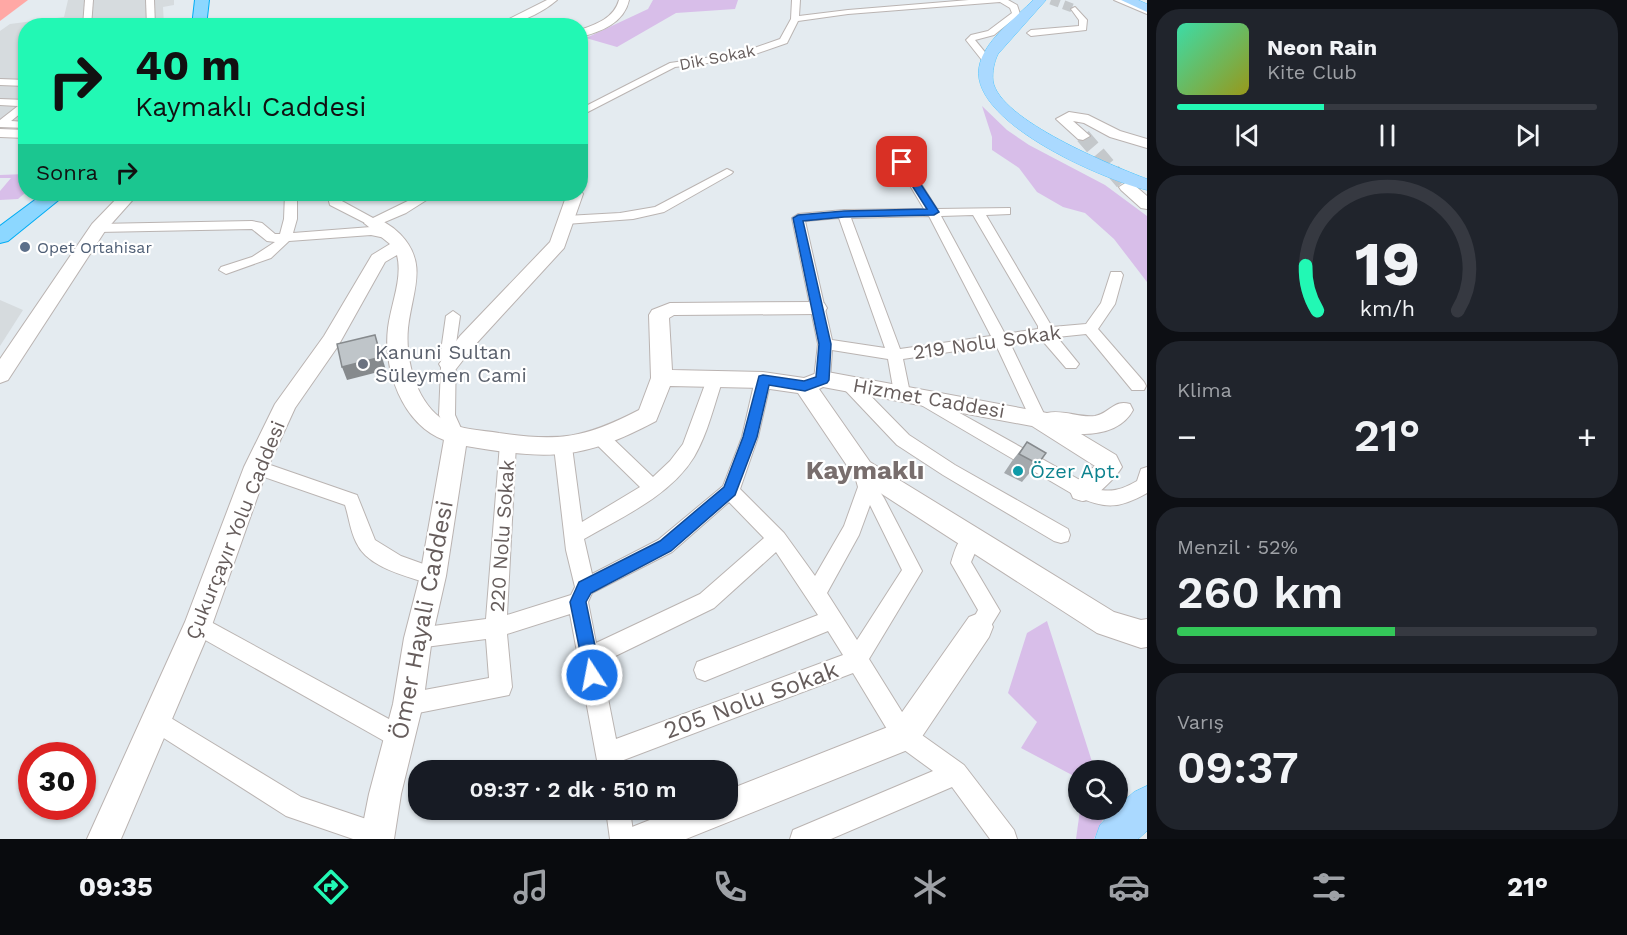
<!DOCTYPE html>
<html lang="tr">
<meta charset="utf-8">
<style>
:root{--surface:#171b24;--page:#20242c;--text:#f1f3f6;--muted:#9ea1a6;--line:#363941;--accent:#22f8b4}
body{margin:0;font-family:"Work Sans",sans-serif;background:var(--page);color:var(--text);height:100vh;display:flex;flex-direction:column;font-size:22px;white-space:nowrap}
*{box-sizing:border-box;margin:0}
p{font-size:20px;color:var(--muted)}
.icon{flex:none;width:33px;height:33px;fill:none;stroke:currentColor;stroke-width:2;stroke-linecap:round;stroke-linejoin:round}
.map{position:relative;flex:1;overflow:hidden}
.panel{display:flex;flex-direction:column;gap:9px;padding:9px;background:#0d0f14;width:480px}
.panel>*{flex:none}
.top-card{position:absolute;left:18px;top:18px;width:570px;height:183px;border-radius:24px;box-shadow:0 2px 4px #0004;background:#22f8b4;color:#111;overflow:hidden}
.fabs{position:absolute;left:1068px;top:760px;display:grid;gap:12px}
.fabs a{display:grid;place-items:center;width:60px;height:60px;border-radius:50%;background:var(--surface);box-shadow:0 2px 4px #0004;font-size:30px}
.speed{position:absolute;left:18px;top:742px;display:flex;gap:12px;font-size:30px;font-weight:700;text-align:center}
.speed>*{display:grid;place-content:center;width:78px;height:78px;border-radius:50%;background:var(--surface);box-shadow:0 2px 4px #0004;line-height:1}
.speed .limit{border:9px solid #d22;background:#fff;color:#111}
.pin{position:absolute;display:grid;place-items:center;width:51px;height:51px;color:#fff;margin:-26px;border-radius:12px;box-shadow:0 3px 9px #0006}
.me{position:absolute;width:66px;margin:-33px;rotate:349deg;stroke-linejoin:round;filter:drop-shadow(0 0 4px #0008)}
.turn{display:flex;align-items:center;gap:21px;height:126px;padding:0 18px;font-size:27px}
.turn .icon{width:78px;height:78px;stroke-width:2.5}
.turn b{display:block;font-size:42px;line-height:51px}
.then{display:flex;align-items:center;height:57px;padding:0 18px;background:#0003;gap:12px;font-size:22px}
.big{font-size:45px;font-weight:600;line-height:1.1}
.panel .card{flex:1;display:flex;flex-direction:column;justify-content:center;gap:9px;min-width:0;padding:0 21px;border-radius:24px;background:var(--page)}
.panel .dial{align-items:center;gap:0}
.dial svg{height:156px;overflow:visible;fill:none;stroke:var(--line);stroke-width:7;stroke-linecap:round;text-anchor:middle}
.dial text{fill:var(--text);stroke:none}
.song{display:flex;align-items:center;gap:18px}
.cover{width:72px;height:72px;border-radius:9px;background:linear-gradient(135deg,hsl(160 70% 55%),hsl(60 70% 35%))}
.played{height:6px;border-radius:3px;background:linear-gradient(90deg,var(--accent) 35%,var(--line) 35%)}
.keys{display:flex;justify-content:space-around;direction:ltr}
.heat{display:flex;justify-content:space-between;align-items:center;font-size:33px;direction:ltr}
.charge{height:9px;border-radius:4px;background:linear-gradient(90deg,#34c759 52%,var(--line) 0)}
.trip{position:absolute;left:408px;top:760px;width:330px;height:60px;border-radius:24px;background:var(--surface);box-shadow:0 2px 4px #0004;font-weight:600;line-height:60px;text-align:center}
.tab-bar{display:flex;height:96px;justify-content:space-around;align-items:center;background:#090b0e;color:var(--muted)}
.tab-bar .icon{width:42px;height:42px}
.tab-bar .current{color:var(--accent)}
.tab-bar b{font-size:27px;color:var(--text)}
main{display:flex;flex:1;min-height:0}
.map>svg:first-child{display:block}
.industrial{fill:#d6dbde}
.green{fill:#d8bee9}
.water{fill:#ffa8a5}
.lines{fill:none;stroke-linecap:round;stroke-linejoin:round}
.street-tunnel{stroke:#c4c8cb;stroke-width:9;stroke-dasharray:9 4.5;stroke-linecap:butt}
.secondary-tunnel{stroke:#c4c8cb;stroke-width:15;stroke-dasharray:15 8;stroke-linecap:butt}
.street-casing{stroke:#bab4b2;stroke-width:2}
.secondary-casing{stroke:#bab3b1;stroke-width:2}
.primary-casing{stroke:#50c5fd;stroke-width:1}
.highway-casing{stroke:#00adf4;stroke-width:2}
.street{fill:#fff;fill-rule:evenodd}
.secondary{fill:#fff;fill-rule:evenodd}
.primary{fill:#aad9ff;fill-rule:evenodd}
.highway{fill:#8cd7ff;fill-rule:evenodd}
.wall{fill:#a4a9ad}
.shaded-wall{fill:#868a8d}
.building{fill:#bfc5c9;stroke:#868a8d;stroke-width:1.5}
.route{fill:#1a73e8;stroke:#114b97;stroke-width:1.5}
.service-dot{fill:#5c6f8a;stroke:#fff;stroke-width:2}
.worship-dot{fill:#6b7280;stroke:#fff;stroke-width:2}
.culture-dot{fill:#0f9aa8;stroke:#fff;stroke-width:2}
.labels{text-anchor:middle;stroke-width:4.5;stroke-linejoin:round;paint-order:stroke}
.far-street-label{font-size:16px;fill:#665d5c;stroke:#fff}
.far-service-label{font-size:16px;fill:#4e5e75;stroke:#fff;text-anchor:start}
.street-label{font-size:20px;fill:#665d5c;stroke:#fff}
.worship-label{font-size:20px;fill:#5b616d;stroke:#fff;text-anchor:start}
.culture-label{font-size:20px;fill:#0d838f;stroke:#fff;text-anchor:start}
.near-street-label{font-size:24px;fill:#665d5c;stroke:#fff}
.district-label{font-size:26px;font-weight:bold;fill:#786e6d;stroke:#fff}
</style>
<main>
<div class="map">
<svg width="1147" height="839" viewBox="0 0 1147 839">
<rect width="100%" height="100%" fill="#e4ebf0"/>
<g class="industrial">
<path d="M68 0H174V5L163 7 164 25 26 26 25 129 0 127V31L10 24 64 17Z"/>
<path d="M0 300 23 310 0 346Z"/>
</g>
<g class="green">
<path d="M653 0H738L735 9 676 13 617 47 586 38 648 9Z"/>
<path d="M982 106 1007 130 1029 145 1105 185 1147 216V282L1114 239 1085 213 1063 207 1037 192 1019 168 992 150V137Z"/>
<path d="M25 174V193L18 199 0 200V191L11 178H0V175Z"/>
<path d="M1047 621 1095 771H1078V787L1072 775 1021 748 1037 722 1008 693 1027 633Z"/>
<path d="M1080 810H1107L1094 839H1076Z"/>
</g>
<path class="water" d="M0 0H28L0 21Z"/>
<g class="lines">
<path class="street-tunnel" d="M1051 0 1075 9"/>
<path class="secondary-tunnel" d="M1083 136 1125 185"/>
<g class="street-casing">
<g id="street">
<path d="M85 0H93L91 26H83Z"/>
<path d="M146 0H154L155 26H147Z"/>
<path d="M547 0H557C542 13 515 26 495 26Z"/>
<path d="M792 0H800L799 16 848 10 969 0H1008L1017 5 1020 14 994 35 975 40 993 62 988 65 985 64 966 40 971 35 988 31 1012 13 1010 8 1000 2 848 14 798 21 787 43 741 59 675 67 580 116V109L670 63 740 53 780 39 791 19Z"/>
<path d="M1114 0H1125L1147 9V14Z"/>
<path d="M1075 7 1087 20 1086 30 1031 36 1027 33 1031 30 1079 26V20L1071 9Z"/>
<path d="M0 79 26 80V86L0 85Z"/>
<path d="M0 99 26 100V109L11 121 26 122V128L0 127V120L18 106 0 105Z"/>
<path d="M902 159 906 160 937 209 1010 208V214L986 215 1052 327 1086 324 1101 303 1111 272H1121L1123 275 1115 304 1098 329 1144 382 1146 386 1144 390H1132L1086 334 1057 337 1079 364 1076 368H1066L1041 339 1010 343 1046 418 1044 422 1038 424 1032 422 1030 418 996 345 903 359 910 393 908 397H896L894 393 888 359 832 350 830 379 828 383H816L814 379 818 344 792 218 798 214 844 210 924 209 896 162ZM973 215 1038 326V329L1005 334 941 216ZM929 216 991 336 900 349 851 218ZM839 218 885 348 832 340 805 221Z"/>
<path d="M727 169 733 172 731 174 664 212 633 219 566 224 560 220 566 216 620 213 655 207Z"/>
<path d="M285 194H297V219L293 233 371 227 395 232 396 235 390 239 371 235 289 241 271 258 226 274 219 270 221 267 252 257 275 242 267 241 252 229 98 232 92 228 98 224 252 221 262 223 275 234H280L284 219Z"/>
<path d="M327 194H339L340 200 373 218 422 194H436L406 213 373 227 330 205Z"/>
<path d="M453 311 460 316 456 344 455 415 464 435 462 440 456 442 450 440 439 415 442 344 446 316Z"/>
<path d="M715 373 721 375 723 379C714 405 708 433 694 457 670 496 622 517 584 539L592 574 658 540 723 486 742 437 755 380 757 376H769L771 380 758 437 740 489 784 533 815 576 844 526 858 487 853 469 856 464 862 462 868 464 875 484 884 498 922 571 869 659 912 728 964 765 1014 830 1017 839H990L952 787 831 839H790L793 830 933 771 896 744 853 673 621 761 623 771H599L570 614 507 634 512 687 509 695 408 715 400 712 397 704 400 696 408 693 489 678 486 639 418 648 411 645 408 638 411 631 418 628 486 619 500 444 502 439 508 437 514 439 516 444 507 615 571 595 575 587 566 550 554 447 557 442 563 440 569 442 572 447 582 522 640 487 595 443 593 438 595 433 601 431 607 433 653 477 670 461 683 444 707 379 709 375ZM729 502 764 538 700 594 596 643 588 602 592 593 672 552ZM870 505 902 570 857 640 827 593 859 535ZM776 552 818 615 697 662 694 670 697 678 705 681 828 631 843 655 616 739 601 663 714 608Z"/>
<path d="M850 379 856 381 909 435 955 465 1068 529 1070 535 1068 541 1061 543 1054 541 943 475 897 445 844 389 842 385 844 381Z"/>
<path d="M922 392 1096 489C1112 493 1123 489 1137 481L1141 469 1147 467V493C1119 509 1105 509 1076 496L916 402 914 398 916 394Z"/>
<path d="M256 460 357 495 375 540 401 556 440 570 443 576 440 582 433 585C408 576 368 569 356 542 350 530 349 517 345 505L250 472 247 467 250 462Z"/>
<path d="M972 531 979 533 981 539 971 562 1000 611 986 634 979 637 972 634 969 627 978 610 951 563C955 550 958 536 972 531Z"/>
<path d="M198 615 409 730 412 738 409 746 401 749 393 746 191 632 188 625 191 618Z"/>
<path d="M156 709 301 797 387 826 390 835 389 839H353L286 816 148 728 145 720 148 712Z"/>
<path d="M606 810H630L634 839H610Z"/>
</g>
</g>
<g class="secondary-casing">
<g id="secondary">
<path d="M619 0H629C624 23 601 32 580 37V30C597 24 614 18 619 0Z"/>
<path d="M1069 112 1088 115 1120 131 1147 139V148L1110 137 1084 123 1073 121 1090 136 1083 140 1078 139 1056 119Z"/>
<path d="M0 129 26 130V138L0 137Z"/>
<path d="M1127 182 1133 184 1147 196V209L1141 208 1121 190 1119 187Z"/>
<path d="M581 191 583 194 564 248 474 346 456 369 449 371 442 369 439 364 460 336 550 242 567 194H580Z"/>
<path d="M121 194H138L105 231 8 380 0 383V359L92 224Z"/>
<path d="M373 218C383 220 393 227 400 234 429 264 412 291 408 328 405 360 416 403 445 421 461 430 482 430 499 433 559 442 585 438 639 410L651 378 649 315 652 310 670 303 817 302 824 303 827 308 824 313 817 314 674 315 669 318 672 370 763 372 804 378 822 371 1047 413C1062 409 1079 418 1095 416 1110 413 1114 399 1130 404L1133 410C1123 429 1101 434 1081 434L1116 455 1122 467C1117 476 1094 500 1083 501 1081 501 1076 499 1073 498L1070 491 1073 484 1095 466 1032 426 823 387 819 389 870 462 1114 612 1141 620 1147 619V647L1141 648 1097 633 854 476 798 393 763 388 670 386 656 421C581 461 548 460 466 446L446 576 432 638 423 704 401 794 394 839H360L369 794 393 704 404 638 420 576 444 440C402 424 383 369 388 328 391 304 403 278 397 255L385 262 338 346 295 408 268 467 212 625 121 839H87L185 622 244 467 275 404 324 336 372 255 390 244 364 223 367 219Z"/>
<path d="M979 613 989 617 993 627 989 637 915 747 686 839H627L632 827 675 810H728V790L893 725 969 617Z"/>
</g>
</g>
<g class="primary-casing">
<g id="primary">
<path d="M1033 0H1046L998 54C994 62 992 72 993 81 999 120 1113 166 1147 179V190C1104 180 963 120 980 63 987 38 1016 18 1033 0Z"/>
<path d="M1121 0H1138L1147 4V12Z"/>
<path d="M1147 786V831L1138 839H1095L1100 825 1114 810H1118V806L1134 792Z"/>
</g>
</g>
<g class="highway-casing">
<g id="highway">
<path d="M195 0H209L206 26H192Z"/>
<path d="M43 194H66L8 241 0 243V226Z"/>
</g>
</g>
<use href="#street" class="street"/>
<use href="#secondary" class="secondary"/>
<use href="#primary" class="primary"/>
<use href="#highway" class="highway"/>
</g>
<path class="wall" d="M1027 442 1046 453 1022 482 1004 473 1012 461Z"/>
<path class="shaded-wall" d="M375 335 386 370 347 380 342 367Z"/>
<g class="building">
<path d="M375 335 381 357 342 367 337 344Z"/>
<path d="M1027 442 1046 453 1038 464 1019 454Z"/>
</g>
<path class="route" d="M898 160H905L939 212 934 215 844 217 803 221 831 344 829 380 827 383 805 391 769 385 757 437 735 495 671 551 591 593 586 602 601 675 599 681 592 684 586 681 570 602 579 582 660 541 724 487 743 437 759 376 763 375 804 381 816 377 819 344 793 218 798 215 844 211 927 209 897 162Z"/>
<circle class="service-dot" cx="25" cy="247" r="6"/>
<circle class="worship-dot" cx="363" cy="364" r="6"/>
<circle class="culture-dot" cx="1018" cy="471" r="6"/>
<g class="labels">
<g class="far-street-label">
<text transform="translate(717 57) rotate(-11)" y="6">Dik Sokak</text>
</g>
<g class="far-service-label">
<text x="37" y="253">Opet Ortahisar</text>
</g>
<g class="street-label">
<text transform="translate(987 342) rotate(-8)" y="7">219 Nolu Sokak</text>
<text transform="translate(929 398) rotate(10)" y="7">Hizmet Caddesi</text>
<text transform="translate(235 530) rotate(-68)" y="7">Çukurçayır Yolu Caddesi</text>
<text transform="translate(502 536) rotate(-86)" y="7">220 Nolu Sokak</text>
</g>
<g class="worship-label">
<text x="375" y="359">Kanuni Sultan<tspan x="375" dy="23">Süleymen Cami</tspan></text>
</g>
<g class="culture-label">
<text x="1030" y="478">Özer Apt.</text>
</g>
<g class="near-street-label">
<text transform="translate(422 620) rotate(-79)" y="8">Ömer Hayali Caddesi</text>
<text transform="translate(751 700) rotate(-20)" y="8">205 Nolu Sokak</text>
</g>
<g class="district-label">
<text x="865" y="479">Kaymaklı</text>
</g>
</g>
</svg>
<div class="fabs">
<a><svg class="icon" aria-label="search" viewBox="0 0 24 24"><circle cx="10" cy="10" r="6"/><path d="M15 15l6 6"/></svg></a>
</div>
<div class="speed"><div class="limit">30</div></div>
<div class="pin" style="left:902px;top:162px;background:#d93025"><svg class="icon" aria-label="arrive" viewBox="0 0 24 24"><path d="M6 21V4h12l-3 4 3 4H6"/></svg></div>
<svg class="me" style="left:592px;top:675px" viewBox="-20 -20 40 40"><circle r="17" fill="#1a73e8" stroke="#fff" stroke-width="3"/><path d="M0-11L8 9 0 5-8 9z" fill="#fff"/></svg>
<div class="trip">09:37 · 2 dk · 510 m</div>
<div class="top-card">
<div class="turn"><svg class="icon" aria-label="right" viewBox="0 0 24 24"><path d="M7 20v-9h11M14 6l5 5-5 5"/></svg><div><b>40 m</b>Kaymaklı Caddesi</div></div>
<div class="then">Sonra<svg class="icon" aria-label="right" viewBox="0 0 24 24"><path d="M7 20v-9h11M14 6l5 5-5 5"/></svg></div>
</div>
</div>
<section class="panel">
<div class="card">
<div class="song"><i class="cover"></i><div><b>Neon Rain</b><p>Kite Club</p></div></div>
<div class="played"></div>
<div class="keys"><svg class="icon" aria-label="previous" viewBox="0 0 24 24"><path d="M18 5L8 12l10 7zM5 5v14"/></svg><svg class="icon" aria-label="pause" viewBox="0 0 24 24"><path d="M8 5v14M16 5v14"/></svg><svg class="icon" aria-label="next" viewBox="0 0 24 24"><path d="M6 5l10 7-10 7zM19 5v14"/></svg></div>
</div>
<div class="card dial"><svg viewBox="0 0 100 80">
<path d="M14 69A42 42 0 1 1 86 69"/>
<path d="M14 69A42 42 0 0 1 8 46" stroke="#22f8b4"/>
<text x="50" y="56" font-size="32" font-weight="700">19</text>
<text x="50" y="72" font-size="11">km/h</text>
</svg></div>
<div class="card"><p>Klima</p>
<div class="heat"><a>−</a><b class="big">21°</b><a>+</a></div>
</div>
<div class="card"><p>Menzil · 52%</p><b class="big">260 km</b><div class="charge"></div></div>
<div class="card"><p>Varış</p><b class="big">09:37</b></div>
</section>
</main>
<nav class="tab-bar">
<b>09:35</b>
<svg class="icon current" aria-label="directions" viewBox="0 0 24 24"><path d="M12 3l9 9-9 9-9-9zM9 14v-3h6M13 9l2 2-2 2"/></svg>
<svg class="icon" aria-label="music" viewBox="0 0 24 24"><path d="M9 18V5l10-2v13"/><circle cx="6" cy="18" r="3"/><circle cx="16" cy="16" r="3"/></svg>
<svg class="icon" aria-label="phone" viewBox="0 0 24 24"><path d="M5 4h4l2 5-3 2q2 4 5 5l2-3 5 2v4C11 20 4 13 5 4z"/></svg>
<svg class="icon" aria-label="climate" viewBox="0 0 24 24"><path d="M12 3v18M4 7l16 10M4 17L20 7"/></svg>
<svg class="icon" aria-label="car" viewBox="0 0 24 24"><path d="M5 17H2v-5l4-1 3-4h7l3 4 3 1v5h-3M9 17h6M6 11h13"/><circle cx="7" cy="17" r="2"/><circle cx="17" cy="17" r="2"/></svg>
<svg class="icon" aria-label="filters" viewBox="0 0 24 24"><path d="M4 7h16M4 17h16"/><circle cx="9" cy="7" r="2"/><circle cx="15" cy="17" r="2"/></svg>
<b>21°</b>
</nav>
